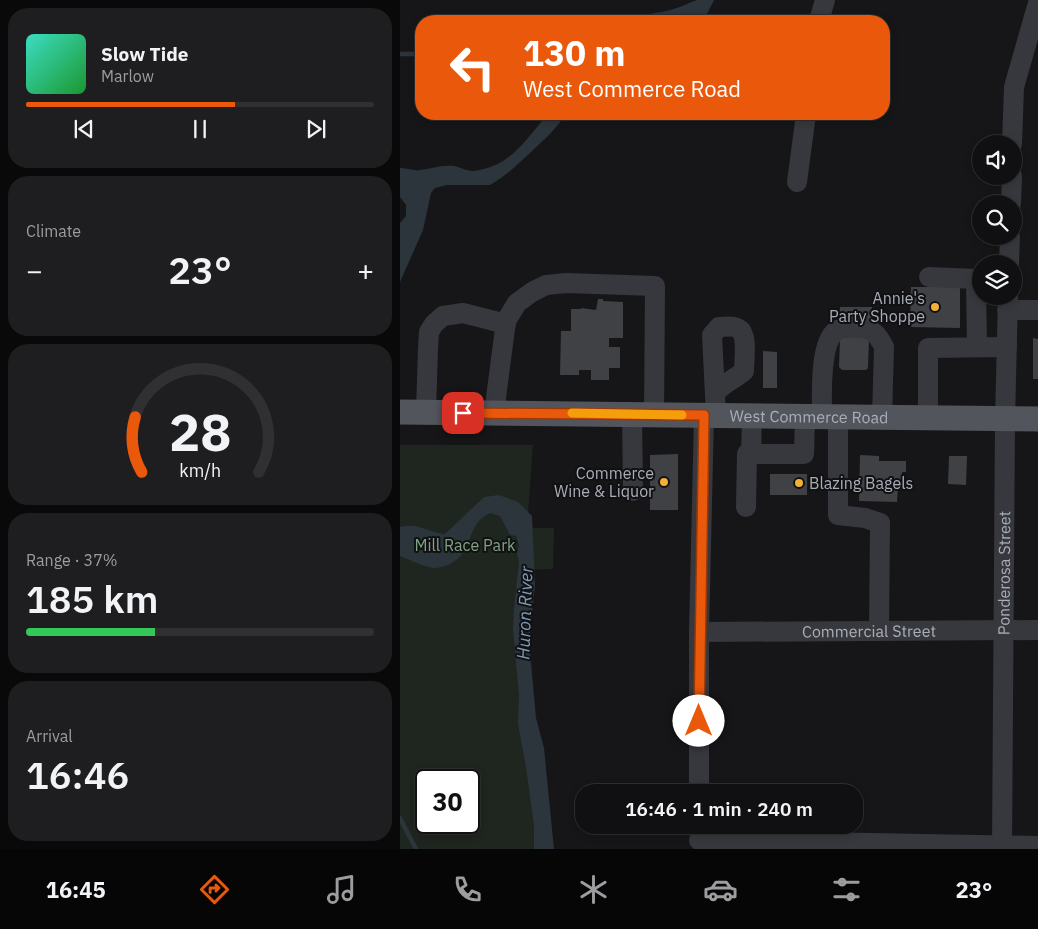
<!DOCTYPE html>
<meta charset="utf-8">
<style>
:root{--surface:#101012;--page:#1e1e20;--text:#f1f3f6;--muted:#9c9d9f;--line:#303032;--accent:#ea580c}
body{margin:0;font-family:"IBM Plex Sans",sans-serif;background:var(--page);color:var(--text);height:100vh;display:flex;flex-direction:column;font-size:19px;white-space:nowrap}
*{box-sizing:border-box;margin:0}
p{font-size:16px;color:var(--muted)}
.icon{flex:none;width:28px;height:28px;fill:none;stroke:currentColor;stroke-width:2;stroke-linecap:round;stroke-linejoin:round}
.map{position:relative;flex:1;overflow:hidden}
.side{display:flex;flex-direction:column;gap:8px;padding:8px;background:#09090a;width:400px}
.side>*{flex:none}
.hud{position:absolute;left:15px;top:15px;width:475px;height:105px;border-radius:20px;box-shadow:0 2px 8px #0003,0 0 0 1px var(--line);background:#ea580c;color:#fff;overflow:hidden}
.buttons{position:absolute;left:572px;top:135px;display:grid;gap:10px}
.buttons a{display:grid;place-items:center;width:50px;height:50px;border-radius:50%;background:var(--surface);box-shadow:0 2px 8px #0003,0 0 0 1px var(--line);font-size:25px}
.speed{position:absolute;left:15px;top:769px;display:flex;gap:10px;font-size:25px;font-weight:700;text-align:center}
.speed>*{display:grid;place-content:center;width:65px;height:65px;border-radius:50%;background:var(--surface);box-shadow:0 2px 8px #0003,0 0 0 1px var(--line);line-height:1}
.speed .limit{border:2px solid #111;border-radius:8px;background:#fff;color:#111}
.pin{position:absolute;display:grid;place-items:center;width:42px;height:42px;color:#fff;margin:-21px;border-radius:10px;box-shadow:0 2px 8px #0006}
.me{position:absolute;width:55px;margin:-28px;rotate:0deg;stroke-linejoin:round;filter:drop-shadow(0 0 4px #0008)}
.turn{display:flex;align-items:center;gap:18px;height:105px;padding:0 25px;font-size:22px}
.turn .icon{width:65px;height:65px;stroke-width:2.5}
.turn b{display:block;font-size:35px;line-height:42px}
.big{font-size:38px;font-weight:600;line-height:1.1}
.side .widget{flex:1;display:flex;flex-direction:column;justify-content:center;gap:8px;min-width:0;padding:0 18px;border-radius:20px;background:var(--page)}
.side .dial{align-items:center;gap:0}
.dial svg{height:130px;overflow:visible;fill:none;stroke:var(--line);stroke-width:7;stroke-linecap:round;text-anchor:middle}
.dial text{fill:var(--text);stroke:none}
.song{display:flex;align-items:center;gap:15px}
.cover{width:60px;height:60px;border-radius:8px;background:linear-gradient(135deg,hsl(170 70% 55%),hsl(130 70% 35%))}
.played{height:5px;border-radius:2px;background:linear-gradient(90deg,var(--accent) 60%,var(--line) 60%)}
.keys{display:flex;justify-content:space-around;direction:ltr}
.heat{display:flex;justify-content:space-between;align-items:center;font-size:28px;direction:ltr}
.charge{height:8px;border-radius:4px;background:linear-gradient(90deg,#34c759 37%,var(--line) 0)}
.trip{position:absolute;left:175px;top:784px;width:288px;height:50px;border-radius:20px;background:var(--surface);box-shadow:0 2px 8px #0003,0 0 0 1px var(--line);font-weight:600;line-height:50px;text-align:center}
.tab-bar{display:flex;height:80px;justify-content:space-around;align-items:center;background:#060607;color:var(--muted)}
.tab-bar .icon{width:35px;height:35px}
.tab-bar .on{color:var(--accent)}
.tab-bar b{font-size:22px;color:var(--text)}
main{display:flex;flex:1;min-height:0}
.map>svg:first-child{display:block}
.green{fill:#1e261f;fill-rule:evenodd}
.water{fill:#2c353c}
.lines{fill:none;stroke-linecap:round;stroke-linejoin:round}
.stream{stroke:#2c353c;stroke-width:4.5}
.building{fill:#404145}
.minor{stroke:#37383d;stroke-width:20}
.major{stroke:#53555c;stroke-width:25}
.route-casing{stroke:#983908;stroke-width:12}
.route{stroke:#ea580c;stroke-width:9}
.slow{stroke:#f59e0b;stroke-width:9}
.poi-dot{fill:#f2b134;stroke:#111113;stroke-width:2}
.labels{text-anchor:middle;stroke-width:4;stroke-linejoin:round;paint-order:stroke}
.poi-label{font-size:16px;fill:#a8adb8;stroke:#111113;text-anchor:end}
.street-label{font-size:16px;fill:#a8adb8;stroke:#111113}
.park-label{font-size:16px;fill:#7fa381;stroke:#111113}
.water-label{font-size:18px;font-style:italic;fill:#7f9bb3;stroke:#111113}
</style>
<main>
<section class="side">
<div class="widget">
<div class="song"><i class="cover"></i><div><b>Slow Tide</b><p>Marlow</p></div></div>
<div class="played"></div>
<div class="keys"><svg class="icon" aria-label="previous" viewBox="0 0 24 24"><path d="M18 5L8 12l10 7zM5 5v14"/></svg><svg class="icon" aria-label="pause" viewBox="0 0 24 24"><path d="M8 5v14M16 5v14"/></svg><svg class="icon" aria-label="next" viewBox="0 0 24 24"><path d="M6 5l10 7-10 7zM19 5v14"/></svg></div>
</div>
<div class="widget"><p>Climate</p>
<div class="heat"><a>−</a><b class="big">23°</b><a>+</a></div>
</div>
<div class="widget dial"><svg viewBox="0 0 100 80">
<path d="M14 69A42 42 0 1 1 86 69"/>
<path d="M14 69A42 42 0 0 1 10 35" stroke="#ea580c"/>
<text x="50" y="56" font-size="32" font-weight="700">28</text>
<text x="50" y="72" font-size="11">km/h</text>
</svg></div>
<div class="widget"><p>Range · 37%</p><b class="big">185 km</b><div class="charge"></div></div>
<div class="widget"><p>Arrival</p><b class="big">16:46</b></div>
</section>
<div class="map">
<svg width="638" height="849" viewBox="0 0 638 849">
<rect width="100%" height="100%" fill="#161618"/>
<path class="green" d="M0 445H133L127 528H154L153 569 125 570 121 633 149 849H0ZM26 780H69V822H26Z"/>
<g class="water">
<path d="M297 0H314L305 18 299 21H234C248 12 255 14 270 10 279 8 288 3 297 0Z"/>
<path d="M148 114H166C156 129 144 140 131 152 118 164 106 176 90 185H47L35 188 31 193 23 230 0 282V223L6 216V205L0 197V168C6 168 13 171 19 170 31 169 41 165 54 166 60 167 66 171 73 171 111 167 125 140 148 114Z"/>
<path d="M99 495 118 502 132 516 135 586 129 641 136 718 144 748 154 849H134V826L126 767 118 724 119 695 113 629 114 609 119 562 117 554 119 545 116 536 110 535 100 516 90 513C64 525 76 552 48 565 43 567 39 568 33 568 22 566 10 560 0 556V527C18 522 29 533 45 534L84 497Z"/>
</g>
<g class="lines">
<g class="stream">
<path d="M0 54H21"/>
<path d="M0 818 16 849"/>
</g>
</g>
<g class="building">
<path d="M511 287H560V328L510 327Z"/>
<path d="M198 299H203V301L223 302V338H209V347H220V368H209V380H191V370H179V375H160L161 331H171V309H181V308L196 310Z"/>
<rect x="440" y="307" width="32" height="17"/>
<path d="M443 335 469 338 468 368 466 370H442L439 367 440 338Z"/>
<path d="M633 338 638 339V379H633Z"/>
<path d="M363 351 377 352V388H363Z"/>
<path d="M278 454V510H250V455Z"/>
<path d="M460 455 479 456V461H506V472H502V485L498 486 497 502 459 501Z"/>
<path d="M549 456H567L566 485 548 484Z"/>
<rect x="370" y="474" width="37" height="21"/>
</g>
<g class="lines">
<g class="minor">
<path d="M419 21 425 0"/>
<path d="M612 144 614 87 638 3"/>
<path d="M397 182 406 114"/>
<path d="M611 204 612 176"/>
<path d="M609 264 610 236"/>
<path d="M529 277 576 279"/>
<path d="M607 310H638"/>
<path d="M577 347 576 279H581"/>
<path d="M26 412 28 348 29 332 34 324 43 316 63 313 106 324"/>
<path d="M94 413 106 321 117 303 132 292 146 285 166 283 255 286 254 414"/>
<path d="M232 414 233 491"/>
<path d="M316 415 312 335 319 327C325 327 334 325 339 329 348 334 344 361 344 371 335 379 324 383 316 392"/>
<path d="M422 417C422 397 419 343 436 331 441 327 452 328 459 328 473 328 478 335 484 347L482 418"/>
<path d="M438 417V515L465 518 480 523 479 631"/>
<path d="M528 419V348L607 347"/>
<path d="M351 454 352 416"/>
<path d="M346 507 347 454H404L405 417"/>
<path id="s1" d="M299 632 638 630"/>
<path d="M299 792V632L304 415"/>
<path d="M299 840 638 846"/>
<path id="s2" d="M602 849 605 420 608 296"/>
</g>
<path class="major" id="s3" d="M0 412 638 419"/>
</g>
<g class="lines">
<g class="route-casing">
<path id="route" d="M63 413 304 415 299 721"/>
</g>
<use href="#route" class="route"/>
<path class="slow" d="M172 413 282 415"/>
</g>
<g class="poi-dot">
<circle cx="535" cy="307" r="5"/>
<circle cx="264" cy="482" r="5"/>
<circle cx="399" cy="483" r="5"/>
</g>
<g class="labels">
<g class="poi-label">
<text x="525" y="304">Annie's<tspan x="525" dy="18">Party Shoppe</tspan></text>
<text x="254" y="479">Commerce<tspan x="254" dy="18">Wine &amp; Liquor</tspan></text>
<text x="409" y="489" text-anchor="start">Blazing Bagels</text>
</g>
<g class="street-label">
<text dy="6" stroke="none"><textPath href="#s3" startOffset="409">West Commerce Road</textPath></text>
<text dy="6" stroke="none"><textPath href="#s2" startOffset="276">Ponderosa Street</textPath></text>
<text dy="6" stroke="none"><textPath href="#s1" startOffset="170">Commercial Street</textPath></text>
</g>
<g class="park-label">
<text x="65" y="551">Mill Race Park</text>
</g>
<g class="water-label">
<text transform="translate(125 613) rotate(-88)" y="6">Huron River</text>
</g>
</g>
</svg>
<div class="buttons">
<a><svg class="icon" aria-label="sound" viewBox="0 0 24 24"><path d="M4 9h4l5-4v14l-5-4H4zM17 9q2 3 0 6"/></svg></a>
<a><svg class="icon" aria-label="search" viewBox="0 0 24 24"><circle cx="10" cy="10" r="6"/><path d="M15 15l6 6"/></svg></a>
<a><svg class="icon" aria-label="layers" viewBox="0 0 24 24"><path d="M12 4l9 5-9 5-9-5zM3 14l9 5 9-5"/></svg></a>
</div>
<div class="speed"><div class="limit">30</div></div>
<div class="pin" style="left:63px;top:413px;background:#d93025"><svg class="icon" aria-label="arrive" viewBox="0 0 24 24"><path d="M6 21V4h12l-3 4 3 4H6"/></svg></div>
<svg class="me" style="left:299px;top:721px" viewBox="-20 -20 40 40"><circle r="19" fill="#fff"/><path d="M0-13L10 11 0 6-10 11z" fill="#ea580c"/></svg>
<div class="trip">16:46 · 1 min · 240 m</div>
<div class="hud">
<div class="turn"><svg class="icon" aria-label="left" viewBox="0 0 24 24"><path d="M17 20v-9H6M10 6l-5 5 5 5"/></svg><div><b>130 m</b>West Commerce Road</div></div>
</div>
</div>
</main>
<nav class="tab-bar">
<b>16:45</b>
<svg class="icon on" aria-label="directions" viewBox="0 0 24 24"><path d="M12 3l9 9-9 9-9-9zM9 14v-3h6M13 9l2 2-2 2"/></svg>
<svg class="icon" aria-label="music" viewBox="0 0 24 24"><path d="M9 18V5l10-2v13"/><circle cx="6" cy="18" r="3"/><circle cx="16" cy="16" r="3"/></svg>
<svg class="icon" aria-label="phone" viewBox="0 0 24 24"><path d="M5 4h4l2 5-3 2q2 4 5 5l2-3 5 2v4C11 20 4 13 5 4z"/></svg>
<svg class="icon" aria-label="climate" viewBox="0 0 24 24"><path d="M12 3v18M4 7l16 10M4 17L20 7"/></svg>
<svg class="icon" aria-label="car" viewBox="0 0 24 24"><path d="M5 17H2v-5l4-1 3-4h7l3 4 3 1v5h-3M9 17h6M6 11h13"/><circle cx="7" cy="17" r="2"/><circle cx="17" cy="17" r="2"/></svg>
<svg class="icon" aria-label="filters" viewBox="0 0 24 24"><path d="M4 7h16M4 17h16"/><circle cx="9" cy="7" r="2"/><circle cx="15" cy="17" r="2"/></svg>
<b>23°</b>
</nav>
